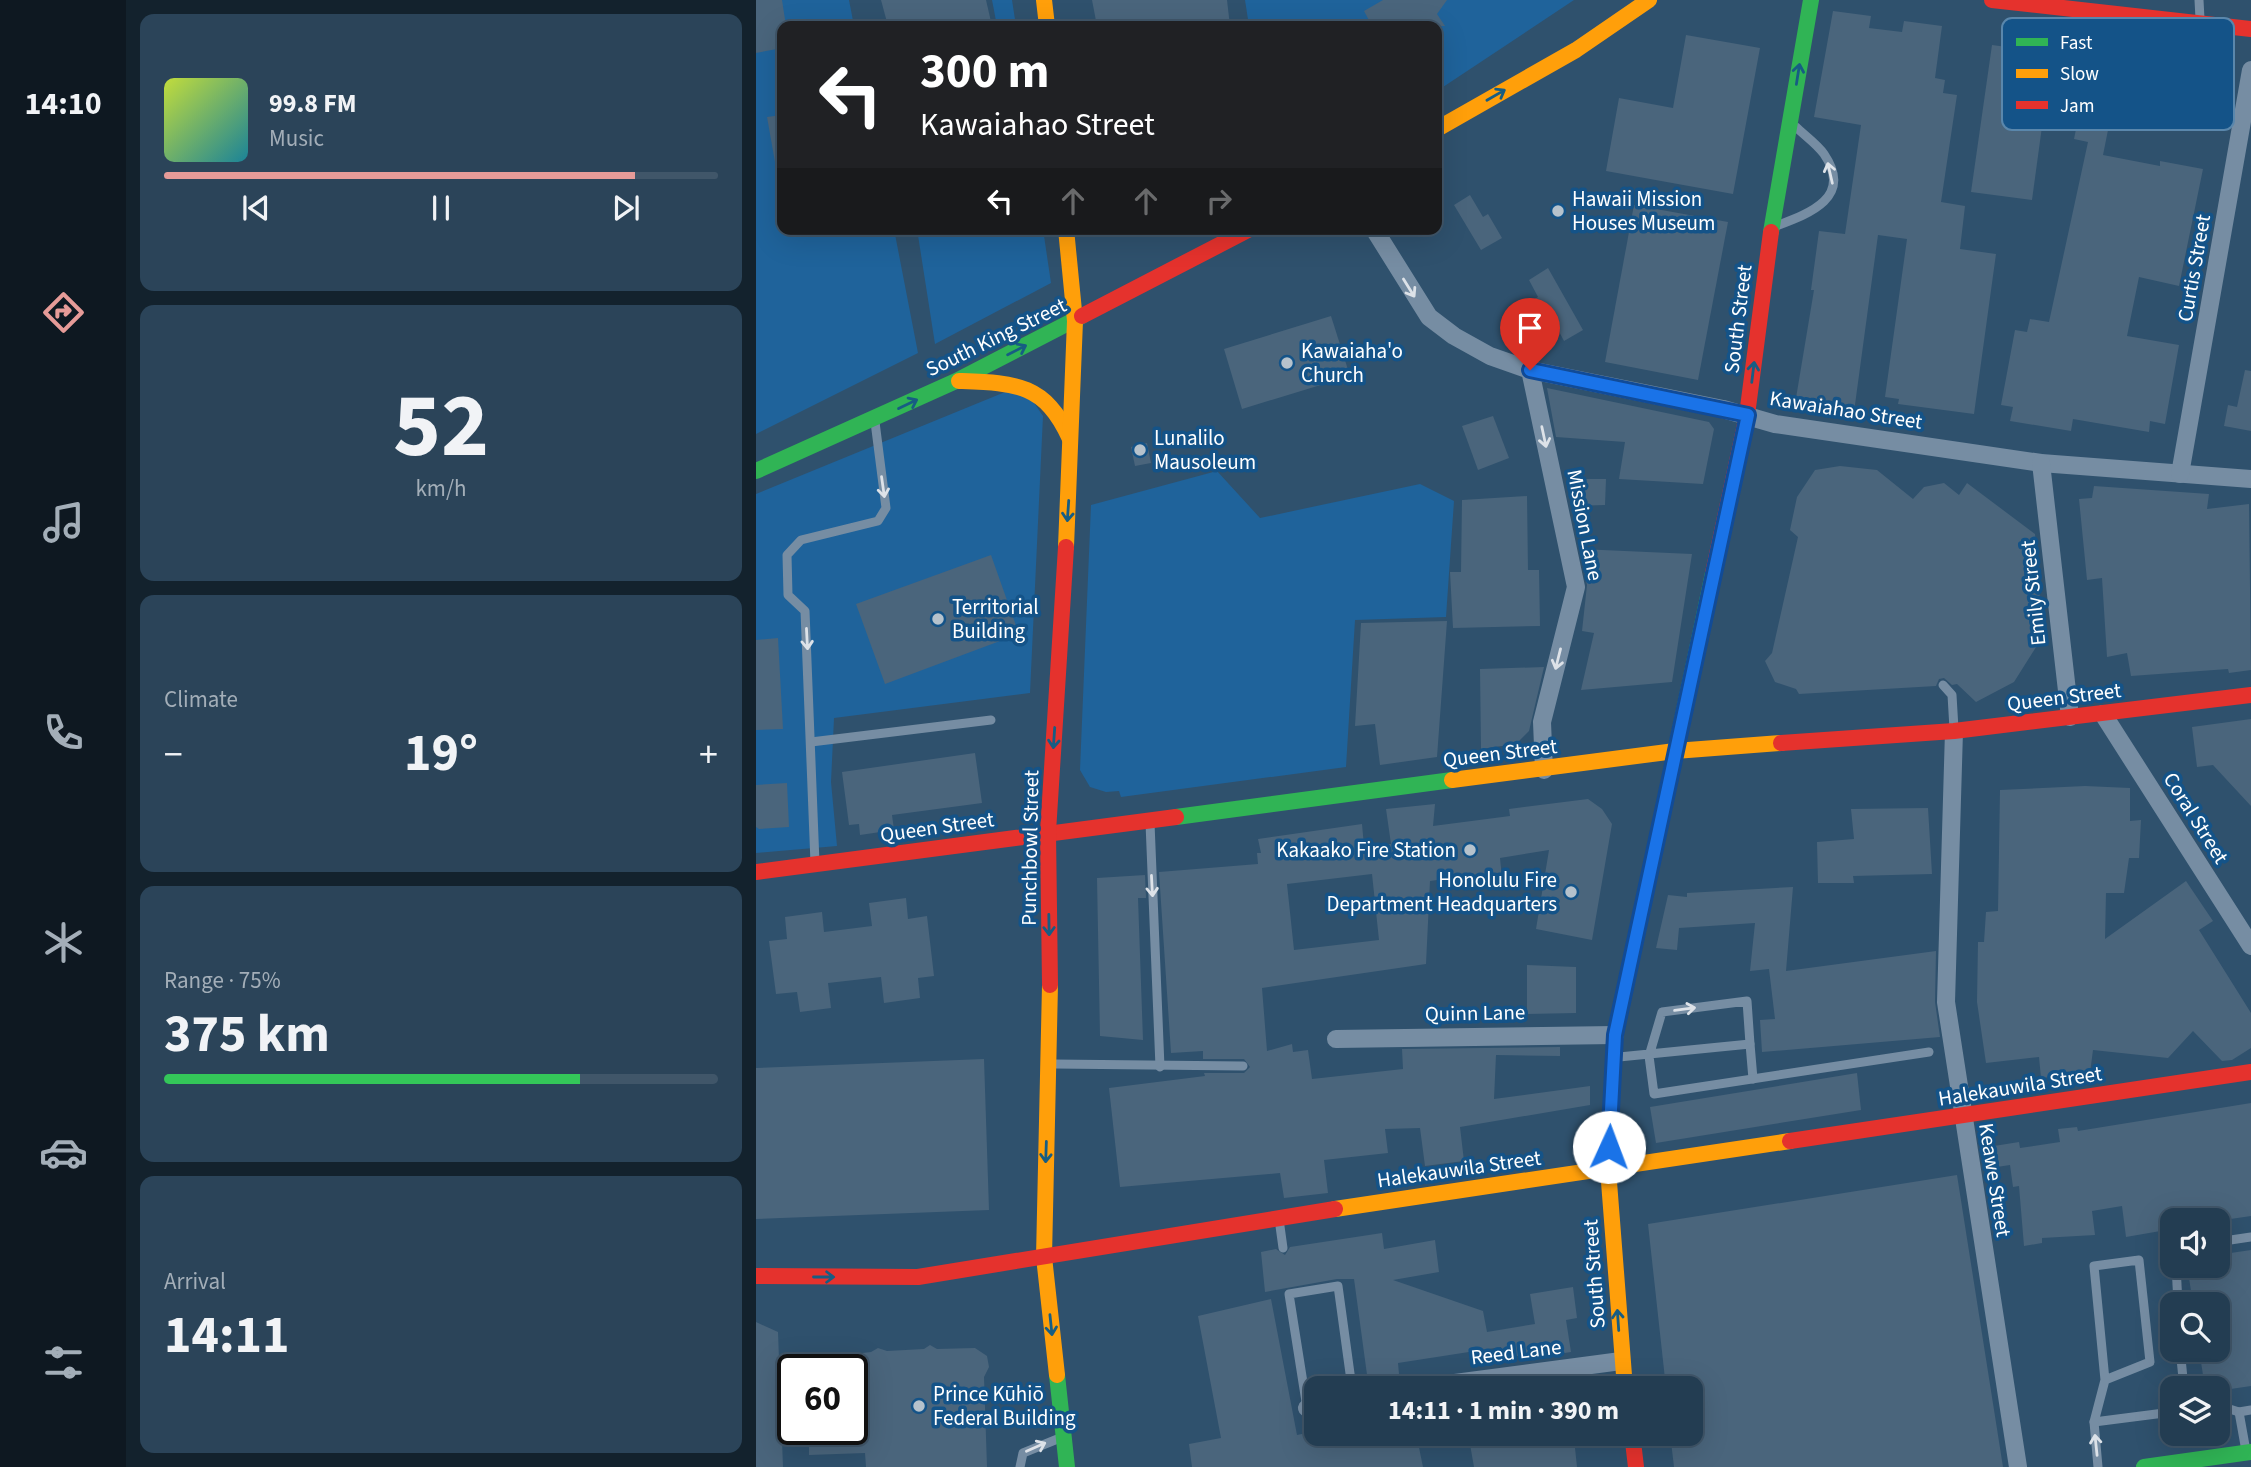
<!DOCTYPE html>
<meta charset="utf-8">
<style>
:root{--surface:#233d52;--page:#2b4459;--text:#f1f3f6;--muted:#a3aeb8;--line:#405669;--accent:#e69b98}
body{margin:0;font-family:"Source Sans 3",sans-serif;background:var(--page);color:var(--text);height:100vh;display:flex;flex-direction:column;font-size:26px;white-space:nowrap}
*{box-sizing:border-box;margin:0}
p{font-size:23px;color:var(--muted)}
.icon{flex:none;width:38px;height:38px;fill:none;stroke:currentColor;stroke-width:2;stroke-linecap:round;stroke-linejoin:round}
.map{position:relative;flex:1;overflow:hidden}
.sheet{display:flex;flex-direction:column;gap:14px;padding:14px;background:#13222d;width:630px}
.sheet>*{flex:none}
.guide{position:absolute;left:21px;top:21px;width:665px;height:214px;border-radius:14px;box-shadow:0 7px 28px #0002,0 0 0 2px var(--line);background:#202124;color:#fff;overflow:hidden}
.buttons{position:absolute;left:1404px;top:1208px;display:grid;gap:14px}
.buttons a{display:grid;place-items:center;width:70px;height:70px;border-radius:14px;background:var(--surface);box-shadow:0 7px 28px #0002,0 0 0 2px var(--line);font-size:35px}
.speed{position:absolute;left:21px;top:1354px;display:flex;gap:14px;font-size:35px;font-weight:700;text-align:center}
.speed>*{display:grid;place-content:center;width:91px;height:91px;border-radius:50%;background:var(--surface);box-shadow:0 7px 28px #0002,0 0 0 2px var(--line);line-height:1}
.speed .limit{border:4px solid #111;border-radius:10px;background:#fff;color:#111}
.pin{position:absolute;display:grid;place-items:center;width:60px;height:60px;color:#fff;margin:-72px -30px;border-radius:50% 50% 50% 0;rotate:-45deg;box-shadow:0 0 7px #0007}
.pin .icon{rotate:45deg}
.me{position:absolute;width:77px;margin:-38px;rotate:2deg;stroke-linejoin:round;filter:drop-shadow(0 0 5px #0008)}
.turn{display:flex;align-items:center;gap:24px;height:147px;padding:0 28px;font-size:32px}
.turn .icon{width:91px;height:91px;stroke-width:2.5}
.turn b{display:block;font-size:49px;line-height:60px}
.lanes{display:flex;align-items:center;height:66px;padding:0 28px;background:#0003;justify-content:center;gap:35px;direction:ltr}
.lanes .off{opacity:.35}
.big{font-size:52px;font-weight:700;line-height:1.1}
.sheet .widget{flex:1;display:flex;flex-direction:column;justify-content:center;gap:10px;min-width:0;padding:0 24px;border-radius:14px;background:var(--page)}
.sheet .dial{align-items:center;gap:0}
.dial b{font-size:91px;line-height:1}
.song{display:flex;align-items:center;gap:21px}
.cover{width:84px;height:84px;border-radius:10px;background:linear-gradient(135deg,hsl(70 70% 55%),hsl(190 70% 35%))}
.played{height:7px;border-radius:4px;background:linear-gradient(90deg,var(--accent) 85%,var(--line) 85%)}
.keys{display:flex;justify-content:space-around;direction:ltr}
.heat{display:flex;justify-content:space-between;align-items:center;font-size:38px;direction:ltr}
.charge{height:10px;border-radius:5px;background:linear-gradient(90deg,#34c759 75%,var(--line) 0)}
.trip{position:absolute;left:548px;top:1376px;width:399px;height:70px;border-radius:14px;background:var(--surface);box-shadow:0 7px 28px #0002,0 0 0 2px var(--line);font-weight:700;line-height:70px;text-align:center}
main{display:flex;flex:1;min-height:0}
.tab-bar{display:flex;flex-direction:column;width:126px;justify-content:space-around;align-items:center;background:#0e1821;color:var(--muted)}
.tab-bar .icon{width:49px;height:49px}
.tab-bar .on{color:var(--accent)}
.tab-bar b{font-size:32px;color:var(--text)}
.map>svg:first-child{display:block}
.green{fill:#1f639b}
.building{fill:#4a657c;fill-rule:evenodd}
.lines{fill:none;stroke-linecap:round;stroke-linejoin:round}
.lane{stroke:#768da3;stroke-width:9}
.street{stroke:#768da3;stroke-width:18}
.fast{stroke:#30b455;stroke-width:16}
.slow{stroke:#ff9f0a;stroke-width:16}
.jam{stroke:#e5322d;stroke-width:16}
.oneway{stroke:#175d83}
.oneway2{stroke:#dde2e8}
.route-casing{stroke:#114b97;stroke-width:18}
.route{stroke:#1a73e8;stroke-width:12}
.poi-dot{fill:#b6c2cc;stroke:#145388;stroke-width:2.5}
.labels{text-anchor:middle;stroke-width:7;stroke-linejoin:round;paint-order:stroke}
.poi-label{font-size:21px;fill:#fff;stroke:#145388;text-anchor:start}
.street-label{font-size:21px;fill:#fff;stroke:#145388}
.key{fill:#145388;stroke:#5a87ac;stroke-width:2}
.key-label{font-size:19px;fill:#fff}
</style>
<main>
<nav class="tab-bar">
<b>14:10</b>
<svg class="icon on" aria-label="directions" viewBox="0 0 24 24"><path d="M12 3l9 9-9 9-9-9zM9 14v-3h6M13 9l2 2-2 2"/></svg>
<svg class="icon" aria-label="music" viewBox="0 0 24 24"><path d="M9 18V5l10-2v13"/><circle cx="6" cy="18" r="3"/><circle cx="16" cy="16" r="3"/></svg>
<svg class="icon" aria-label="phone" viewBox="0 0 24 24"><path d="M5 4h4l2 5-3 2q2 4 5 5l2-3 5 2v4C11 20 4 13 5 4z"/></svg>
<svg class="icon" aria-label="climate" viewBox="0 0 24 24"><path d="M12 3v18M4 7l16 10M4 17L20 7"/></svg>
<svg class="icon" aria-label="car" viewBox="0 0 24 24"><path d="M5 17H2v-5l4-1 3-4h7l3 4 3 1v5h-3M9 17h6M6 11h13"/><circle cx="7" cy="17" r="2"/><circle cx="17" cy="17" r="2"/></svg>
<svg class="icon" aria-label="filters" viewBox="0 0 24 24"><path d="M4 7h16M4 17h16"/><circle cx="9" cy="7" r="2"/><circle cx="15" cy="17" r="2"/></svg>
</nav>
<section class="sheet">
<div class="widget">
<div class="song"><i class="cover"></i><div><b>99.8 FM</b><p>Music</p></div></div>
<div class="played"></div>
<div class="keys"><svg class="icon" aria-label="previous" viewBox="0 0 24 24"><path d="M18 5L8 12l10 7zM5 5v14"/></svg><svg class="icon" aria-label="pause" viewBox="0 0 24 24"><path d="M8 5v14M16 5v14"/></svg><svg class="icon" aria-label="next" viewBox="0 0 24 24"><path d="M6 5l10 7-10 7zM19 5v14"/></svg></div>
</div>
<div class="widget dial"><b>52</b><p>km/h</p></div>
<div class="widget"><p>Climate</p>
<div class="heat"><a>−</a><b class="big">19°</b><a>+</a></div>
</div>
<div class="widget"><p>Range · 75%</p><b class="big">375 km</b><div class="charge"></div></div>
<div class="widget"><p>Arrival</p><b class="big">14:11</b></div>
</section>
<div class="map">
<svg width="1495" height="1467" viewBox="0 0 1495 1467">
<rect width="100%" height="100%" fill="#2f516d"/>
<g class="green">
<path d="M0 0H93L98 26H26V229H138L162 353 0 434Z"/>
<path d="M236 0H256L260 26H241Z"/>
<path d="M489 0H818L681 91V26H493Z"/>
<path d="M161 229H287L295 283 179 344Z"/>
<path d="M254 390 274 397 287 416 274 693 78 718 75 782 81 846 0 853V494Z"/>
<path d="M461 471 504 518 664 484 698 501 690 617 599 620 590 767 365 797 363 791 350 792 334 787 324 770 335 505Z"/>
</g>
<g class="building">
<path d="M0 0H26L30 26H26V48L0 53Z"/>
<path d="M125 0H230L236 26H132Z"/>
<path d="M336 0H471L474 26H341Z"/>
<path d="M627 0H691L681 14 689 26H616L608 11Z"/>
<path d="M1077 11 1115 16 1113 28 1146 32 1148 21 1186 26 1179 78 1189 80 1187 93 1201 95 1185 202 1209 206 1204 249 1240 254 1218 414 1142 404 1143 399 1129 397 1151 239 1122 235 1098 412 1039 404 1058 290H1055L1063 231 1089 234 1105 125 1058 117Z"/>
<path d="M930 35 1004 48 977 194 850 171 863 98 917 108Z"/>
<path d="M1338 40 1427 57 1421 92 1362 80 1347 155 1404 166V161L1447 169 1423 286 1383 277 1371 336 1423 345 1409 424 1394 421 1393 432 1317 419 1315 431 1254 421 1257 407 1245 405 1259 330 1271 332 1274 319 1293 322 1332 142 1318 139Z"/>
<path d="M1236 45 1296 53 1276 200 1215 192Z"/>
<path d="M26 115V162H19L11 117Z"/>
<path d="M714 195 727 217 732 214 746 238 725 250 698 205Z"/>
<path d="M878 205 972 222 942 380 849 362Z"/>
<path d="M792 268 827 330 808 341 797 320 769 338 755 314 782 297 773 280Z"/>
<path d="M575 316 594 376 486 409 468 349Z"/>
<path d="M1489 370 1495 371V431L1468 426 1472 405 1481 407Z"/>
<path d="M791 388 953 422 958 429 947 484 863 479 869 442 800 437Z"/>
<path d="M737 416 753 458 722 470 706 426Z"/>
<path d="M391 443 395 463 379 466 375 447Z"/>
<path d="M1084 466 1121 470 1157 499 1168 487 1188 483 1203 495 1211 483 1279 534 1280 545 1273 555 1281 565 1287 636 1258 682 1220 702 1201 684 1196 685 1188 678 1183 679 1180 686 1043 694 1040 689 1019 682 1009 661 1016 653 1042 537 1034 530 1041 497 1059 470Z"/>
<path d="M817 479H850L849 505 816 506Z"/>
<path d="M1338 486 1453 494 1451 509 1493 504 1495 670 1473 673 1472 669 1375 676 1371 653 1351 657 1346 578 1331 580 1323 499 1336 498Z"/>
<path d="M771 496 772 570H783L784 626 697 628 694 572H705L706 500Z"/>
<path d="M824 549 936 554 916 682 825 690 838 633 826 631 831 585Z"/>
<path d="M235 555 263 634 129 684 100 604Z"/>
<path d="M691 621 681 757 624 765 619 724 599 726 605 623Z"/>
<path d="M22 638 27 729 0 730V640Z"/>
<path d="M788 667 773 731 760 744 725 749 724 669Z"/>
<path d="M1495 719V806L1457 765 1441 767 1436 727Z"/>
<path d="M219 753 226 803 136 815 138 830 104 835 103 824 93 825 86 772Z"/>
<path d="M31 783 33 827 3 829 0 827V785Z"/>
<path d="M1329 786 1374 788V821L1385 820 1383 858H1373L1368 893H1350L1349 939 1430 881 1457 921 1443 930 1495 1013V1048L1476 1060 1466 1061 1437 1031 1412 1058 1337 1050 1334 1073 1285 1078 1283 1057 1230 1063 1221 1002 1222 942H1228L1230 912 1242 911 1244 790Z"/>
<path d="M832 799 846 809 856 824 836 940 780 929 793 850 744 858 746 878 718 881 717 875 674 881 670 964 506 988 511 1051 536 1044 537 1052 552 1050 556 1079 647 1069 646 1049 804 1047V1056L740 1055 738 1099 834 1086V1105L704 1127 708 1161 669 1166 664 1128 629 1129 632 1153 568 1160 572 1193 528 1198 524 1173 364 1187 353 1088 449 1076 448 1073H488L494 1067 488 1059H447V1051L415 1053 403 872 502 864 501 853H505L502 839 606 824 608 846 635 844 630 809 679 804 677 826 754 816 753 809ZM616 874 623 940 538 950 531 884Z"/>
<path d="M1172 808 1176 874 1097 876 1098 883H1062L1061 842 1098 839 1095 809Z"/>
<path d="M389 875 390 898H382L387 1040 344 1036 341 878Z"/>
<path d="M1037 887 1030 971 1180 951 1179 1002 1184 1037 1006 1052 1004 1020 1019 1019 1013 969 994 971 999 923 923 928 921 950 900 948 912 895 931 897V893Z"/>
<path d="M150 898 152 919 171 916 178 976 162 978 164 998 128 1003 125 977 72 983 75 1008 44 1012 41 992 20 994 13 941 31 939 29 917 66 912 68 932 116 926 113 903Z"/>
<path d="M771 965 820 967V1013L771 1014Z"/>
<path d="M228 1059 233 1210 0 1219V1068Z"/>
<path d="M1101 1073 1105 1110 900 1143 894 1107Z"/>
<path d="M1495 1103V1216L1461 1221 1416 1220V1229L1370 1237 1366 1206 1336 1211 1339 1235 1286 1238V1243L1268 1246 1263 1186 1257 1187 1254 1165 1241 1167 1238 1146 1263 1142 1264 1148 1304 1142 1302 1129 1321 1127 1322 1131Z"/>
<path d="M1201 1175 1247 1467H918L914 1433H934V1388H910L892 1224Z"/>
<path d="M626 1233 628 1249 679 1240 683 1272 637 1280 727 1311 731 1332 779 1324 774 1294 817 1287 821 1318 810 1320 815 1352 763 1360 762 1356 747 1358 745 1347 642 1363 643 1374 612 1382 598 1279H581L509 1292 505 1252 520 1249 529 1255 534 1247Z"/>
<path d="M1495 1250V1386L1461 1391V1388H1449L1443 1349H1461V1304H1437L1431 1265H1461V1255Z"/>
<path d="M515 1299 541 1435 560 1431 660 1433 667 1467H436L433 1444 465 1438 442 1316Z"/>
<path d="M0 1322 22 1332 27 1467H0Z"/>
<path d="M174 1345 181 1349 219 1348 231 1356 233 1367 228 1377 231 1467H110L109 1453 53 1455V1444L45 1430H96V1368H106V1353L115 1352 122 1348 131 1351 168 1349Z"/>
<path d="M712 1433H860V1442L819 1448 821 1467H718Z"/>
</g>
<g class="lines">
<g class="lane">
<path d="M1443 0 1444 19"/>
<path d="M1020 226C1052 214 1098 198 1068 154 1061 144 1048 135 1040 127"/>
<path d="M1187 685 1196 695 1198 729"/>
<path d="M55 742 235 720"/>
<path d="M394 823 404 1067"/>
<path d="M59 863 49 611 32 595 31 555 45 540 122 521 130 508 119 422"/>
<path d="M994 1044 997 1079"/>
<path d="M863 1057 994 1044 991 1001 906 1012 893 1056 898 1094 1173 1052"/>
<path d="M298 1064 487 1066"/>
<path d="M523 1219 527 1248"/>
<path d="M1461 1242 1495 1237"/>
<path d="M1420 1265 1422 1304"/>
<path d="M1424 1349 1428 1388"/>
<path d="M1461 1405 1483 1412 1495 1410"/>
<path d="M551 1408 533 1294 582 1286 596 1388"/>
<path d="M1483 1412 1490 1451"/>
<path d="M1338 1422 1416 1412"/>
<path d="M264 1467 267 1453 304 1438"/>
<path d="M1342 1467 1338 1422 1349 1380 1338 1266 1383 1260 1394 1362 1349 1380"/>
</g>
<g class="street">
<path d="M618 229 673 317 698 336 734 356 774 370 967 409 1019 424 1285 463 1495 479"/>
<path d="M774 370 820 587 786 722 788 770"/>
<path d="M1285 463 1314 717"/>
<path d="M1424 474 1495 70"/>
<path d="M1347 714 1495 946"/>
<path d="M1198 731 1190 1002 1262 1467"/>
<path d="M580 1039 859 1035"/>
<path d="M661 1388 865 1361"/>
<path d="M551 1408 560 1406"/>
</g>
<g class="fast">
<path d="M1015 232 1055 0"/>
<path d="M0 471 200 381 326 316"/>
<path d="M420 817 696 780"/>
<path d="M886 910 957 573"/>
<path d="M301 1375 311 1467"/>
<path d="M1388 1467 1495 1452"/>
</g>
<g class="slow">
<path d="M288 0 291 26"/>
<path d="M681 129 820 50 893 0"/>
<path d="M203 381C259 383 289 383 314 439"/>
<path d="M310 547 319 321 310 229"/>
<path d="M696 780 919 751 1025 743"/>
<path d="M294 985 288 1257 301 1375"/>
<path d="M579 1209 1034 1141"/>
<path d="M869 1388 852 1169 859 1035 886 910"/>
</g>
<g class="jam">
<path d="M1236 0 1495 29"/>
<path d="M326 316 494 229"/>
<path d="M957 573 991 415 1015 232"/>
<path d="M1025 743 1198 731 1495 695"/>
<path d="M0 872 420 817"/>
<path d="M294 985 292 832 310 547"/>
<path d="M1034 1141 1495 1072"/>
<path d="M0 1276 162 1277 579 1209"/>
<path d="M876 1433 880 1467"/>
</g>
</g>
<defs><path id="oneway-shaft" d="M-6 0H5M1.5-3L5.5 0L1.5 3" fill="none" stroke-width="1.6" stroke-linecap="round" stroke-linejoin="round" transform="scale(1.75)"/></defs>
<g class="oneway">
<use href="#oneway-shaft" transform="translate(1042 74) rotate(-81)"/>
<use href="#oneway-shaft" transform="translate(740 95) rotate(-30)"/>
<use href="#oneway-shaft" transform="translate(261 350) rotate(-27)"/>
<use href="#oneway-shaft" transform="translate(997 372) rotate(-83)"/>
<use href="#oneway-shaft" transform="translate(152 404) rotate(-26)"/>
<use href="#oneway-shaft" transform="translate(312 511) rotate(94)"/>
<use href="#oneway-shaft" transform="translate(298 738) rotate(94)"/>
<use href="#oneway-shaft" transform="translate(293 925) rotate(89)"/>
<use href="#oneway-shaft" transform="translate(290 1152) rotate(92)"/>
<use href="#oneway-shaft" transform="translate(68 1277)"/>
<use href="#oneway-shaft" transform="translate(862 1320) rotate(-94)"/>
<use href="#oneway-shaft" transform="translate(295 1325) rotate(84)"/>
</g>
<g class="oneway2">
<use href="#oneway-shaft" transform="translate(1074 173) rotate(-103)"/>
<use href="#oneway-shaft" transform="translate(653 288) rotate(58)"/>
<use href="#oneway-shaft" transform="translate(788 437) rotate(78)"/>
<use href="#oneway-shaft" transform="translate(127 487) rotate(82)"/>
<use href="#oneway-shaft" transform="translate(51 639) rotate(87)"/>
<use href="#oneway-shaft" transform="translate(802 659) rotate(104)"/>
<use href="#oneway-shaft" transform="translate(396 886) rotate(87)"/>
<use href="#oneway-shaft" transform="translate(929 1009) rotate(-8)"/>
<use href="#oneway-shaft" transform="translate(1340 1445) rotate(-96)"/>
<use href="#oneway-shaft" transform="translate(280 1447) rotate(-24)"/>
</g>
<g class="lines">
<g class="route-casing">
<path id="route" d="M774 370 992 415 859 1035 853 1147"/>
</g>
<use href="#route" class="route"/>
</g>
<g class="poi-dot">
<circle cx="802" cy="211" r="7"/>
<circle cx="531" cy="363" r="7"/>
<circle cx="384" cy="450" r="7"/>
<circle cx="182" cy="619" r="7"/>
<circle cx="714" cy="850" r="7"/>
<circle cx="815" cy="892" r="7"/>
<circle cx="163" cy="1406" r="7"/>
</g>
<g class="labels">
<g class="poi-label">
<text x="816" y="206">Hawaii Mission<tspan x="816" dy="24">Houses Museum</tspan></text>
<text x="545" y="358">Kawaiaha'o<tspan x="545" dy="24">Church</tspan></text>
<text x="398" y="445">Lunalilo<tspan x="398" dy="24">Mausoleum</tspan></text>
<text x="196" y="614">Territorial<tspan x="196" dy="24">Building</tspan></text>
<text x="700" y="857" text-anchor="end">Kakaako Fire Station</text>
<text x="801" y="887" text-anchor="end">Honolulu Fire<tspan x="801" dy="24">Department Headquarters</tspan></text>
<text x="177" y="1401">Prince Kūhiō<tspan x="177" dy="24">Federal Building</tspan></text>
</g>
<g class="street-label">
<text transform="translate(1438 268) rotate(-80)" y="7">Curtis Street</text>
<text transform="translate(982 319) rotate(-83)" y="7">South Street</text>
<text transform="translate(240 337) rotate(-26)" y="7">South King Street</text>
<text transform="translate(1090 410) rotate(9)" y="7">Kawaiahao Street</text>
<text transform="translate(829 525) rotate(79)" y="7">Mission Lane</text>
<text transform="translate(1277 593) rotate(-96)" y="7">Emily Street</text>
<text transform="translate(1308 697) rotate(-7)" y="7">Queen Street</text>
<text transform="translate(744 753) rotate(-7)" y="7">Queen Street</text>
<text transform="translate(1440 818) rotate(58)" y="7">Coral Street</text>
<text transform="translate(181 827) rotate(-8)" y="7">Queen Street</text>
<text transform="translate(274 848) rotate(-89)" y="7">Punchbowl Street</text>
<text transform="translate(719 1013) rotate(-1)" y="7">Quinn Lane</text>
<text transform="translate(1264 1086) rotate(-9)" y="7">Halekauwila Street</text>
<text transform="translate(703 1169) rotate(-8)" y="7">Halekauwila Street</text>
<text transform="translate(1239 1180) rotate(81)" y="7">Keawe Street</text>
<text transform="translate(838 1274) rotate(-94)" y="7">South Street</text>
<text transform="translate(760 1352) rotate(-7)" y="7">Reed Lane</text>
</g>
</g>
<rect x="1246" y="18" width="232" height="112" rx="10" class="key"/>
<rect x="1260" y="38" width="32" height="8" fill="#30b455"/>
<rect x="1260" y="69" width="32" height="9" fill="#ff9f0a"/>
<rect x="1260" y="101" width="32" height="8" fill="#e5322d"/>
<g class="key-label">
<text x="1304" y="49">Fast</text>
<text x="1304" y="80">Slow</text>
<text x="1304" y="112">Jam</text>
</g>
</svg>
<div class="buttons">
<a><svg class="icon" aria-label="sound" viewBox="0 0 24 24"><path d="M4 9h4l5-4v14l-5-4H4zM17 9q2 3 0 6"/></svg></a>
<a><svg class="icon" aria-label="search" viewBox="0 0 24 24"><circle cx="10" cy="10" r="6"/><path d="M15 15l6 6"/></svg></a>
<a><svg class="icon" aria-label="layers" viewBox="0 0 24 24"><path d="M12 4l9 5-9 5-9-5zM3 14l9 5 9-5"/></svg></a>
</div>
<div class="speed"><div class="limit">60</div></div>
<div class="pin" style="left:774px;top:370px;background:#d93025"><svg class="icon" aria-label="arrive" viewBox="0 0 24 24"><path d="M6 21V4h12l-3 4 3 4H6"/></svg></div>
<svg class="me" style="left:853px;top:1147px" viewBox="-20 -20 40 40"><circle r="19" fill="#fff"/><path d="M0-13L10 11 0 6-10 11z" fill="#1a73e8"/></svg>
<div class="trip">14:11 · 1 min · 390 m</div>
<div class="guide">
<div class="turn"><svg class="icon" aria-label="left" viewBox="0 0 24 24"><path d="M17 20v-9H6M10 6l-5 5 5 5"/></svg><div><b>300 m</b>Kawaiahao Street</div></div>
<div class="lanes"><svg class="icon" aria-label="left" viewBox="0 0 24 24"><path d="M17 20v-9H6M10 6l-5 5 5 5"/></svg><svg class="icon off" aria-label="ahead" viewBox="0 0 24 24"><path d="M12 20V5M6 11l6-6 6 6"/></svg><svg class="icon off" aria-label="ahead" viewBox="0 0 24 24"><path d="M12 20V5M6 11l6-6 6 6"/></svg><svg class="icon off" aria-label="right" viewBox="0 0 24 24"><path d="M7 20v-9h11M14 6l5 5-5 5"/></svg></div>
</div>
</div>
</main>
